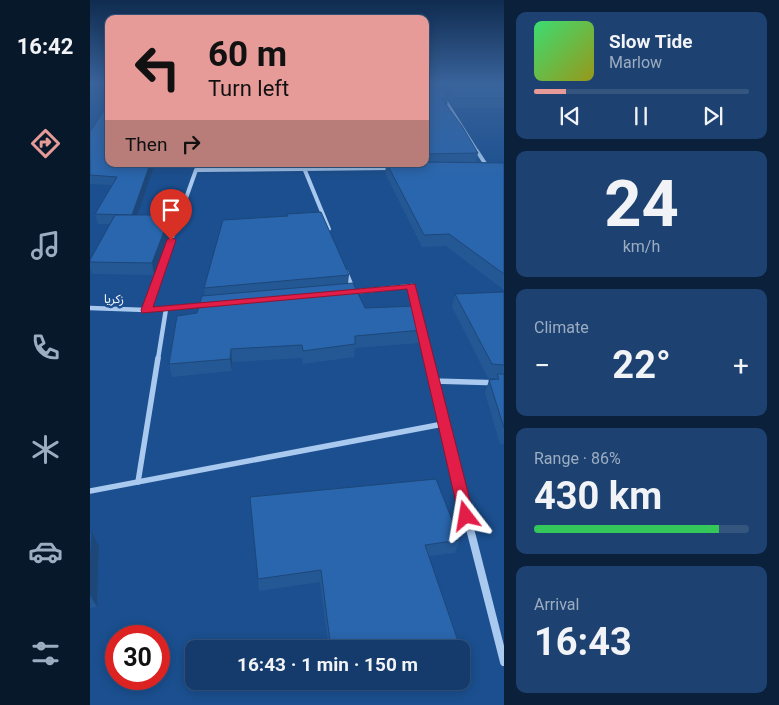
<!DOCTYPE html>
<meta charset="utf-8">
<style>
:root{--surface:#143b6b;--page:#1d4271;--text:#f1f3f6;--muted:#9dadc1;--line:#33557e;--accent:#e69b98}
body{margin:0;font-family:Roboto,"Noto Sans Arabic",sans-serif;background:var(--page);color:var(--text);height:100vh;display:flex;flex-direction:column;font-size:19px;white-space:nowrap}
*{box-sizing:border-box;margin:0}
p{font-size:16px;color:var(--muted)}
.icon{flex:none;width:28px;height:28px;fill:none;stroke:currentColor;stroke-width:2;stroke-linecap:round;stroke-linejoin:round}
.map{position:relative;flex:1;overflow:hidden}
.side{display:flex;flex-direction:column;gap:12px;padding:12px;background:#0b203b;width:275px}
.side>*{flex:none}
.banner{position:absolute;left:15px;top:15px;width:324px;height:152px;border-radius:10px;box-shadow:0 2px 12px #0003,0 0 0 1px var(--line);background:#e69b98;color:#111;overflow:hidden}
.speed{position:absolute;left:15px;top:625px;display:flex;gap:10px;font-size:25px;font-weight:700;text-align:center}
.speed>*{display:grid;place-content:center;width:65px;height:65px;border-radius:50%;background:var(--surface);box-shadow:0 2px 12px #0003,0 0 0 1px var(--line);line-height:1}
.speed .limit{border:8px solid #d22;background:#fff;color:#111}
.pin{position:absolute;display:grid;place-items:center;width:42px;height:42px;color:#fff;margin:-51px -21px;border-radius:50% 50% 50% 0;rotate:-45deg;box-shadow:0 0 5px #0007}
.pin .icon{rotate:45deg}
.me{position:absolute;width:55px;margin:-28px;rotate:346deg;stroke-linejoin:round;filter:drop-shadow(0 0 4px #0008)}
.turn{display:flex;align-items:center;gap:18px;height:105px;padding:0 20px;font-size:22px}
.turn .icon{width:65px;height:65px;stroke-width:2.5}
.turn b{display:block;font-size:35px;line-height:42px}
.then{display:flex;align-items:center;height:48px;padding:0 20px;background:#0003;gap:10px;font-size:19px}
.big{font-size:38px;font-weight:700;line-height:1.1}
.side .tile{flex:1;display:flex;flex-direction:column;justify-content:center;gap:8px;min-width:0;padding:0 18px;border-radius:10px;background:var(--page)}
.side .dial{align-items:center;gap:0}
.dial b{font-size:65px;line-height:1}
.song{display:flex;align-items:center;gap:15px}
.cover{width:60px;height:60px;border-radius:8px;background:linear-gradient(135deg,hsl(140 70% 55%),hsl(60 70% 35%))}
.played{height:5px;border-radius:2px;background:linear-gradient(90deg,var(--accent) 15%,var(--line) 15%)}
.keys{display:flex;justify-content:space-around;direction:ltr}
.heat{display:flex;justify-content:space-between;align-items:center;font-size:28px;direction:ltr}
.charge{height:8px;border-radius:4px;background:linear-gradient(90deg,#34c759 86%,var(--line) 0)}
.trip{position:absolute;left:95px;top:640px;width:285px;height:50px;border-radius:10px;background:var(--surface);box-shadow:0 2px 12px #0003,0 0 0 1px var(--line);font-weight:700;line-height:50px;text-align:center}
main{display:flex;flex:1;min-height:0}
.tab-bar{display:flex;flex-direction:column;width:90px;justify-content:space-around;align-items:center;background:#08182b;color:var(--muted)}
.tab-bar .icon{width:35px;height:35px}
.tab-bar .current{color:var(--accent)}
.tab-bar b{font-size:22px;color:var(--text)}
.map>svg:first-child{display:block}
.lines{fill:none;stroke-linecap:round;stroke-linejoin:round}
.minor-far4{stroke:#a9c9ee;stroke-width:2.5}
.minor-far3{stroke:#a9c9ee;stroke-width:4}
.minor-far2{stroke:#a9c9ee;stroke-width:4.5}
.minor-far1{stroke:#a9c9ee;stroke-width:5.5}
.minor{stroke:#a9c9ee;stroke-width:8}
.wall{fill:#245895}
.shaded-wall{fill:#1d4779}
.building{fill:#2a66ad;stroke:#1d4779}
.route{fill:#e11d48;stroke:#92132f}
.labels{text-anchor:middle;stroke-width:5;stroke-linejoin:round;paint-order:stroke}
.far-street-label{font-size:12px;fill:#fff;stroke:#1b4f8f}
</style>
<main>
<nav class="tab-bar">
<b>16:42</b>
<svg class="icon current" aria-label="directions" viewBox="0 0 24 24"><path d="M12 3l9 9-9 9-9-9zM9 14v-3h6M13 9l2 2-2 2"/></svg>
<svg class="icon" aria-label="music" viewBox="0 0 24 24"><path d="M9 18V5l10-2v13"/><circle cx="6" cy="18" r="3"/><circle cx="16" cy="16" r="3"/></svg>
<svg class="icon" aria-label="phone" viewBox="0 0 24 24"><path d="M5 4h4l2 5-3 2q2 4 5 5l2-3 5 2v4C11 20 4 13 5 4z"/></svg>
<svg class="icon" aria-label="climate" viewBox="0 0 24 24"><path d="M12 3v18M4 7l16 10M4 17L20 7"/></svg>
<svg class="icon" aria-label="car" viewBox="0 0 24 24"><path d="M5 17H2v-5l4-1 3-4h7l3 4 3 1v5h-3M9 17h6M6 11h13"/><circle cx="7" cy="17" r="2"/><circle cx="17" cy="17" r="2"/></svg>
<svg class="icon" aria-label="filters" viewBox="0 0 24 24"><path d="M4 7h16M4 17h16"/><circle cx="9" cy="7" r="2"/><circle cx="15" cy="17" r="2"/></svg>
</nav>
<div class="map">
<svg width="414" height="705" viewBox="0 0 414 705">
<rect width="100%" height="100%" fill="#1b4f8f"/>
<g class="lines">
<path class="minor-far4" d="M355 99 388 152"/>
<g class="minor-far3">
<path d="M387 151 398 168"/>
<path d="M214 168 239 229"/>
<path d="M80 243 106 170 301 168"/>
</g>
<g class="minor-far2">
<path d="M256 272 263 289"/>
<path d="M262 292 322 286 328 312"/>
<path d="M0 308 56 310 114 305"/>
<path d="M56 310 81 241"/>
<path d="M331 328 338 359"/>
<path d="M68 359 76 309"/>
</g>
<g class="minor-far1">
<path d="M338 358 375 510"/>
<path d="M343 381 414 383"/>
<path d="M48 482 68 358"/>
<path d="M0 491 353 424"/>
</g>
<path class="minor" d="M375 509 414 662"/>
</g>
<g class="wall">
<path d="M335 82H414V108H364L358 99 357 106 388 153 386 162 414 163V290L356 246 332 247 295 173 296 165H291V164H335Z"/>
<path d="M0 132 19 164H65L47 215 82 227 64 275 2 274 0 267V260L20 224H8L5 214 22 185 0 184Z"/>
<path d="M229 164H253L249 165H230Z"/>
<path d="M197 214 259 275 258 284 275 308 333 330 330 343 265 348 264 357 213 364 212 358 142 362V371L82 377 79 364 107 313 115 296 114 288 197 216Z"/>
<path d="M414 292V444H410L395 393 399 380 405 379V378H398L362 307 365 294Z"/>
<path d="M160 497 370 540 365 553 339 556 369 644 367 649H239L230 582 169 591Z"/>
<path d="M0 532H2L9 547 7 607 0 608Z"/>
</g>
<g class="shaded-wall">
<path d="M60 164H65L44 224 42 215Z"/>
<path d="M80 215 82 227 64 275 62 263Z"/>
<path d="M141 349 142 362V371L140 359Z"/>
<path d="M2 532 9 547 7 607 0 595V568Z"/>
</g>
<g class="building">
<path d="M335 82H347L358 98H351L372 126 388 153 335 154Z"/>
<path d="M355 82H414V98H366Z"/>
<path d="M19 102V164H60L42 215 5 214 27 177 0 175V132Z"/>
<path d="M335 162 414 163V274L359 234 334 235 297 164H335Z"/>
<path d="M231 212 259 275 114 288 133 220 198 216 197 214Z"/>
<path d="M25 215H80L62 263 0 262V260Z"/>
<path d="M263 283 275 308 327 306 333 330 265 336V344L213 351 212 345 141 349 140 359 79 364 87 316 107 313 112 296Z"/>
<path d="M414 292V365L402 364 365 294Z"/>
<path d="M407 374H414V428L399 380 409 379Z"/>
<path d="M346 479 370 540 335 545 369 644 322 649H241L231 570 168 579 160 497Z"/>
<path d="M0 532H2L0 568Z"/>
</g>
<linearGradient id="sky" x2="0" y2="1"><stop stop-color="#0f2b4f"/><stop offset="0.46" stop-color="#39639b"/><stop offset="1" stop-color="#39639b" stop-opacity="0"/></linearGradient>
<rect width="414" height="180" fill="url(#sky)"/>
<path class="route" d="M81 237 86 240 63 307 325 284 384 516 382 520 376 522 371 520 369 516 317 289 52 313 51 310 77 240Z"/>
<g class="labels">
<g class="far-street-label">
<text transform="translate(24 299) rotate(2)" y="4">زکریا</text>
</g>
</g>
</svg>
<div class="speed"><div class="limit">30</div></div>
<div class="pin" style="left:81px;top:240px;background:#d93025"><svg class="icon" aria-label="arrive" viewBox="0 0 24 24"><path d="M6 21V4h12l-3 4 3 4H6"/></svg></div>
<svg class="me" style="left:376px;top:516px" viewBox="-20 -20 40 40"><path d="M0-17L14 15 0 8-14 15z" fill="#e11d48" stroke="#fff" stroke-width="4"/></svg>
<div class="trip">16:43 · 1 min · 150 m</div>
<div class="banner">
<div class="turn"><svg class="icon" aria-label="left" viewBox="0 0 24 24"><path d="M17 20v-9H6M10 6l-5 5 5 5"/></svg><div><b>60 m</b>Turn left</div></div>
<div class="then">Then<svg class="icon" aria-label="right" viewBox="0 0 24 24"><path d="M7 20v-9h11M14 6l5 5-5 5"/></svg></div>
</div>
</div>
<section class="side">
<div class="tile">
<div class="song"><i class="cover"></i><div><b>Slow Tide</b><p>Marlow</p></div></div>
<div class="played"></div>
<div class="keys"><svg class="icon" aria-label="previous" viewBox="0 0 24 24"><path d="M18 5L8 12l10 7zM5 5v14"/></svg><svg class="icon" aria-label="pause" viewBox="0 0 24 24"><path d="M8 5v14M16 5v14"/></svg><svg class="icon" aria-label="next" viewBox="0 0 24 24"><path d="M6 5l10 7-10 7zM19 5v14"/></svg></div>
</div>
<div class="tile dial"><b>24</b><p>km/h</p></div>
<div class="tile"><p>Climate</p>
<div class="heat"><a>−</a><b class="big">22°</b><a>+</a></div>
</div>
<div class="tile"><p>Range · 86%</p><b class="big">430 km</b><div class="charge"></div></div>
<div class="tile"><p>Arrival</p><b class="big">16:43</b></div>
</section>
</main>
